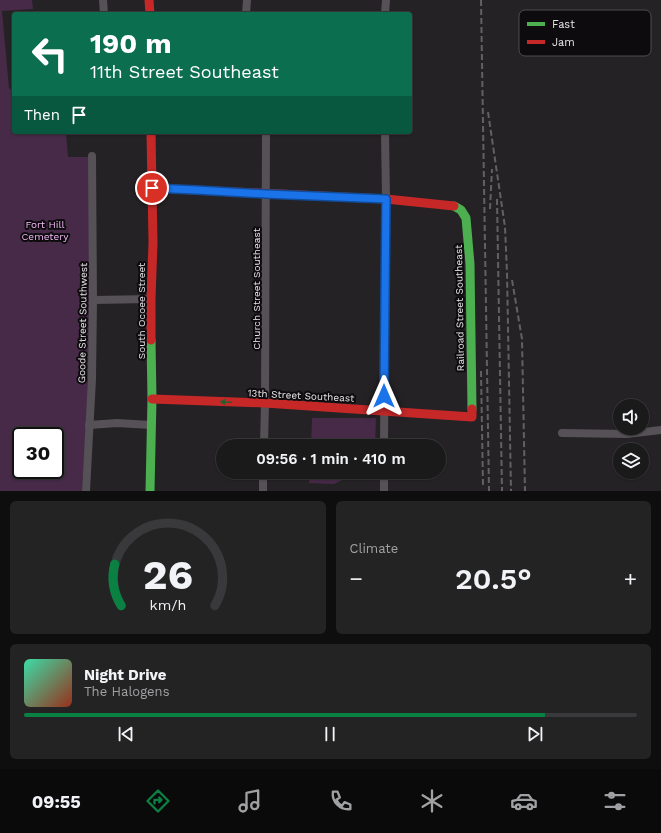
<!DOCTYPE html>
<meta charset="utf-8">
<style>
:root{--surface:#1b1a1b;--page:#242324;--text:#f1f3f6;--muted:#a0a1a3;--line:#39383a;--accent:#0b8043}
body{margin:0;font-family:"Work Sans",sans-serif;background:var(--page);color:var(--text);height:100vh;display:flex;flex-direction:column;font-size:15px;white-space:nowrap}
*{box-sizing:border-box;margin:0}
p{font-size:13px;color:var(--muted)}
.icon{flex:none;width:22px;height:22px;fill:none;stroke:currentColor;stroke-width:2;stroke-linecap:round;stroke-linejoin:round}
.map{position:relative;height:491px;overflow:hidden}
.side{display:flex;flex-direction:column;gap:10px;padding:10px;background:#0f0e0f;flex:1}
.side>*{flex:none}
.hud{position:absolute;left:12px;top:12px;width:400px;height:122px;border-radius:4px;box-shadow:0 1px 3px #0004,0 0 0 1px var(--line);background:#0b6e4f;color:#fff;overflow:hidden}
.buttons{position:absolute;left:613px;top:399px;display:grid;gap:8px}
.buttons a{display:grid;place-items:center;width:36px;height:36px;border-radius:50%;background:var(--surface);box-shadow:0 1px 3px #0004,0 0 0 1px var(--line);font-size:20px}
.speed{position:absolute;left:12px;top:427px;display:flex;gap:8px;font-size:20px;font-weight:700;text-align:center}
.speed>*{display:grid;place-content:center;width:52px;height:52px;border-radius:50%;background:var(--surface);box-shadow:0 1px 3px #0004,0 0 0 1px var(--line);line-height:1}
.speed .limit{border:2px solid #111;border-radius:6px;background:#fff;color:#111}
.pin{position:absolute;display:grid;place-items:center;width:34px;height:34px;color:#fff;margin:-17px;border:2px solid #fff;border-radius:50%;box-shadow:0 1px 4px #0007}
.me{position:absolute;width:44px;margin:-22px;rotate:0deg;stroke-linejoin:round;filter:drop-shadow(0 0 3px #0008)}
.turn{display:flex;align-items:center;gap:14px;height:84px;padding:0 12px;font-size:18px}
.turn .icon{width:52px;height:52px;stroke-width:2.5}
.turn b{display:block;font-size:28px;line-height:34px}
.then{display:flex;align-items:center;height:38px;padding:0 12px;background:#0003;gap:8px;font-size:15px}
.big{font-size:30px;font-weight:600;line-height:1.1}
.side .card{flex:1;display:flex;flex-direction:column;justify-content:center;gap:6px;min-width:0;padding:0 14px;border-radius:6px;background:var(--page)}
.side .dial{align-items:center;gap:0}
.dial svg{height:104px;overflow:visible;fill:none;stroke:var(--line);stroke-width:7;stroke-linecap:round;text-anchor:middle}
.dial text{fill:var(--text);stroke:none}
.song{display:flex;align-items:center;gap:12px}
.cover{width:48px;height:48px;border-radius:6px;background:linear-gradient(135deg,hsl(160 70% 55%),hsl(10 70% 35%))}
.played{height:4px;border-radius:2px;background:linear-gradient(90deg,var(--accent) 85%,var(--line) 85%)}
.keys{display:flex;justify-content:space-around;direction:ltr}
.heat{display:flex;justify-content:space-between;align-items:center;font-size:22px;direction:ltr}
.side .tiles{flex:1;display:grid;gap:10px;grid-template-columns:1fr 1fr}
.card:last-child{grid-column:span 2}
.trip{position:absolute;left:216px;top:439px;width:230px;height:40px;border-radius:20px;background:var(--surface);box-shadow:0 1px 3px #0004,0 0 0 1px var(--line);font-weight:600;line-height:40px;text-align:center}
.dock{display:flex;height:64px;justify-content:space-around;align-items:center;background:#0b0a0b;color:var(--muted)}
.dock .icon{width:28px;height:28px}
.dock .active{color:var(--accent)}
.dock b{font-size:18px;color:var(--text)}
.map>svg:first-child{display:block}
.green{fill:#462a47;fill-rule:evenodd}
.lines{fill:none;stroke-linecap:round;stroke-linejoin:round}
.street{stroke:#555156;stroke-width:8}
.fast{stroke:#4caf50;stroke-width:9}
.jam{stroke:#c62828;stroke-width:9}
.rail{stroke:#636063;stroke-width:2;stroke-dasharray:6 3;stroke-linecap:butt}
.oneway{fill:#2c5d2e}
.route-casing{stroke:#114b97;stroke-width:10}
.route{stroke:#1a73e8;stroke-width:7}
.labels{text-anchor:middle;stroke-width:4;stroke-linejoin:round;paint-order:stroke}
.park-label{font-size:10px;fill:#f3baf6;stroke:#0d0b0d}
.street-label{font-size:10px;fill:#e9e6e9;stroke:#0d0b0d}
.key{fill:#0d0b0d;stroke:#4f4d4f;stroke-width:1}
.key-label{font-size:11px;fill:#e9e6e9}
</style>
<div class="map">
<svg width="661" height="491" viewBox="0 0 661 491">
<rect width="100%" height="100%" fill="#242224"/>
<g class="green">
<path d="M0 0H32L33 9 2 11 9 88 14 92V132H66L68 157H89V378L82 491H0ZM21 436H55V470H21Z"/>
<path d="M312 418H376L375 446H311Z"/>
<path d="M310 472H359L334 484 309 483Z"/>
</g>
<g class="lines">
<g class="street">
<path d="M103 0 104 14"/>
<path d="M246 14 247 0"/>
<path d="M385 14 386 0"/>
<path d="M93 300 151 299"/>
<path d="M89 425 117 423 151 425"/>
<path d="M562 433 627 434 661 430"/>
<path d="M264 446 265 403 266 132"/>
<path d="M384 446 386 199 385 132"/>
<path d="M86 491 92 379 93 300 92 156"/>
<path d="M263 491V472"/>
<path d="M384 491V472"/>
</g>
<g class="fast">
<path d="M454 206 461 210 466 218 470 264 472 409"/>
<path d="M150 491 152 399 151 340"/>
</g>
<g class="jam">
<path d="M149 0 150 14"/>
<path d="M151 132 153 243 151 299V340"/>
<path d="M152 188 386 199 454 206"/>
<path d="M152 399 265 403 472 417V409"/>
</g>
<g class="rail">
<path d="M481 0 489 491"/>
<path d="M488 112 505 227 507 273 511 491"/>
<path d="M497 199 502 491"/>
<path d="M490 209 492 169"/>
<path d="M512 280 522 339 525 491"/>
<path d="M481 371 483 485"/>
</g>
</g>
<defs><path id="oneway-solid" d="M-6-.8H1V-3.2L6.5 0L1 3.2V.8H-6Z"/></defs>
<use class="oneway" href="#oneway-solid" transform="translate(226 402) rotate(-178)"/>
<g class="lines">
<g class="route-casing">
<path id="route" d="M152 188 196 190 266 194 386 199 384 396"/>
</g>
<use href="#route" class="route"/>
</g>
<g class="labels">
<g class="park-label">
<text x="45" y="228">Fort Hill<tspan x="45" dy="12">Cemetery</tspan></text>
</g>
<g class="street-label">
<text transform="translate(256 289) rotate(-90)" y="4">Church Street Southeast</text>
<text transform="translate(459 308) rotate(-91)" y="4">Railroad Street Southeast</text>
<text transform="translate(141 311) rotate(-90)" y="4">South Ocoee Street</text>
<text transform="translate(82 323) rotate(-89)" y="4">Goode Street Southwest</text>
<text transform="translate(301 395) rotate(3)" y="4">13th Street Southeast</text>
</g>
</g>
<rect x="519" y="10" width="132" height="46" rx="6" class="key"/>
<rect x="527" y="22" width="18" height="4" fill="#4caf50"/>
<rect x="527" y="40" width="18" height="4" fill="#c62828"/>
<g class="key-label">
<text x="552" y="28">Fast</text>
<text x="552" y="46">Jam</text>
</g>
</svg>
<div class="buttons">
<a><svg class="icon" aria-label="sound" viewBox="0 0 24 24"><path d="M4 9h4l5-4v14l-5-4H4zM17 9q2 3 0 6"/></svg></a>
<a><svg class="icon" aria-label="layers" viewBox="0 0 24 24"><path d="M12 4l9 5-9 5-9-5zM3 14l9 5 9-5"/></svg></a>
</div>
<div class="speed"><div class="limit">30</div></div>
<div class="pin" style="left:152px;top:188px;background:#d93025"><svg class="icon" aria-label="arrive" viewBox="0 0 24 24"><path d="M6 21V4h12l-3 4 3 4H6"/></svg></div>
<svg class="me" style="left:384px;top:396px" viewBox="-20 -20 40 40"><path d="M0-17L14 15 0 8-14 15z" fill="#1a73e8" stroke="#fff" stroke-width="4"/></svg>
<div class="trip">09:56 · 1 min · 410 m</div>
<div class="hud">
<div class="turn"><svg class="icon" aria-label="left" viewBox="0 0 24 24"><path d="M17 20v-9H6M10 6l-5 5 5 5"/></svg><div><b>190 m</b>11th Street Southeast</div></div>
<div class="then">Then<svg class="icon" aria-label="arrive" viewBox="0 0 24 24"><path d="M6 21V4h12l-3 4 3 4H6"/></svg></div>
</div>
</div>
<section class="side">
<div class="tiles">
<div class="card dial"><svg viewBox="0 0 100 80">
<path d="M14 69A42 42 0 1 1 86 69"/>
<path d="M14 69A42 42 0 0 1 9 37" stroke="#0b8043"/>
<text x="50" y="56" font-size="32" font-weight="700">26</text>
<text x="50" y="72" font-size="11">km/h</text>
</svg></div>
<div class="card"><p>Climate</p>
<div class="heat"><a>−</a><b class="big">20.5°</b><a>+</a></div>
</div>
<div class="card">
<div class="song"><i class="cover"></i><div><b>Night Drive</b><p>The Halogens</p></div></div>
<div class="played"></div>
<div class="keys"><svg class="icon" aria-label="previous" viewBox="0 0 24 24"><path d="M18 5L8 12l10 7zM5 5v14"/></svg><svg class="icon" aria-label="pause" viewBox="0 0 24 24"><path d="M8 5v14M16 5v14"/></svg><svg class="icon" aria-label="next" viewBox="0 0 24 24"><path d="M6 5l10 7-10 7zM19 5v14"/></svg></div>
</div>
</div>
</section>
<nav class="dock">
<b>09:55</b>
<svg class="icon active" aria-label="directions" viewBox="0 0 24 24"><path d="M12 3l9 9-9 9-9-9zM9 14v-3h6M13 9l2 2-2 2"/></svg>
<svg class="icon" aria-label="music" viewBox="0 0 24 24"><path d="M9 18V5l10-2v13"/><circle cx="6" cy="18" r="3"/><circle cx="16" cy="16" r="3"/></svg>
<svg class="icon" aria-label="phone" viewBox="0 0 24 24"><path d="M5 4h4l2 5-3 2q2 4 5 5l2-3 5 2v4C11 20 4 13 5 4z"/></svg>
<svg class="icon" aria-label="climate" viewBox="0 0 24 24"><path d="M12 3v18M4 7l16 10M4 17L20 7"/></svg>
<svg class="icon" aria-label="car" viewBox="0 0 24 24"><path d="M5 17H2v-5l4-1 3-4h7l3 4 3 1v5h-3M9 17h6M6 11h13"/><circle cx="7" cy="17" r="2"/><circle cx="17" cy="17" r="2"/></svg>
<svg class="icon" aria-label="filters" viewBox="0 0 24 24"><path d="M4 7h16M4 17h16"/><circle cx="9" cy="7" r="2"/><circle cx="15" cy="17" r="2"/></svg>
</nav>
